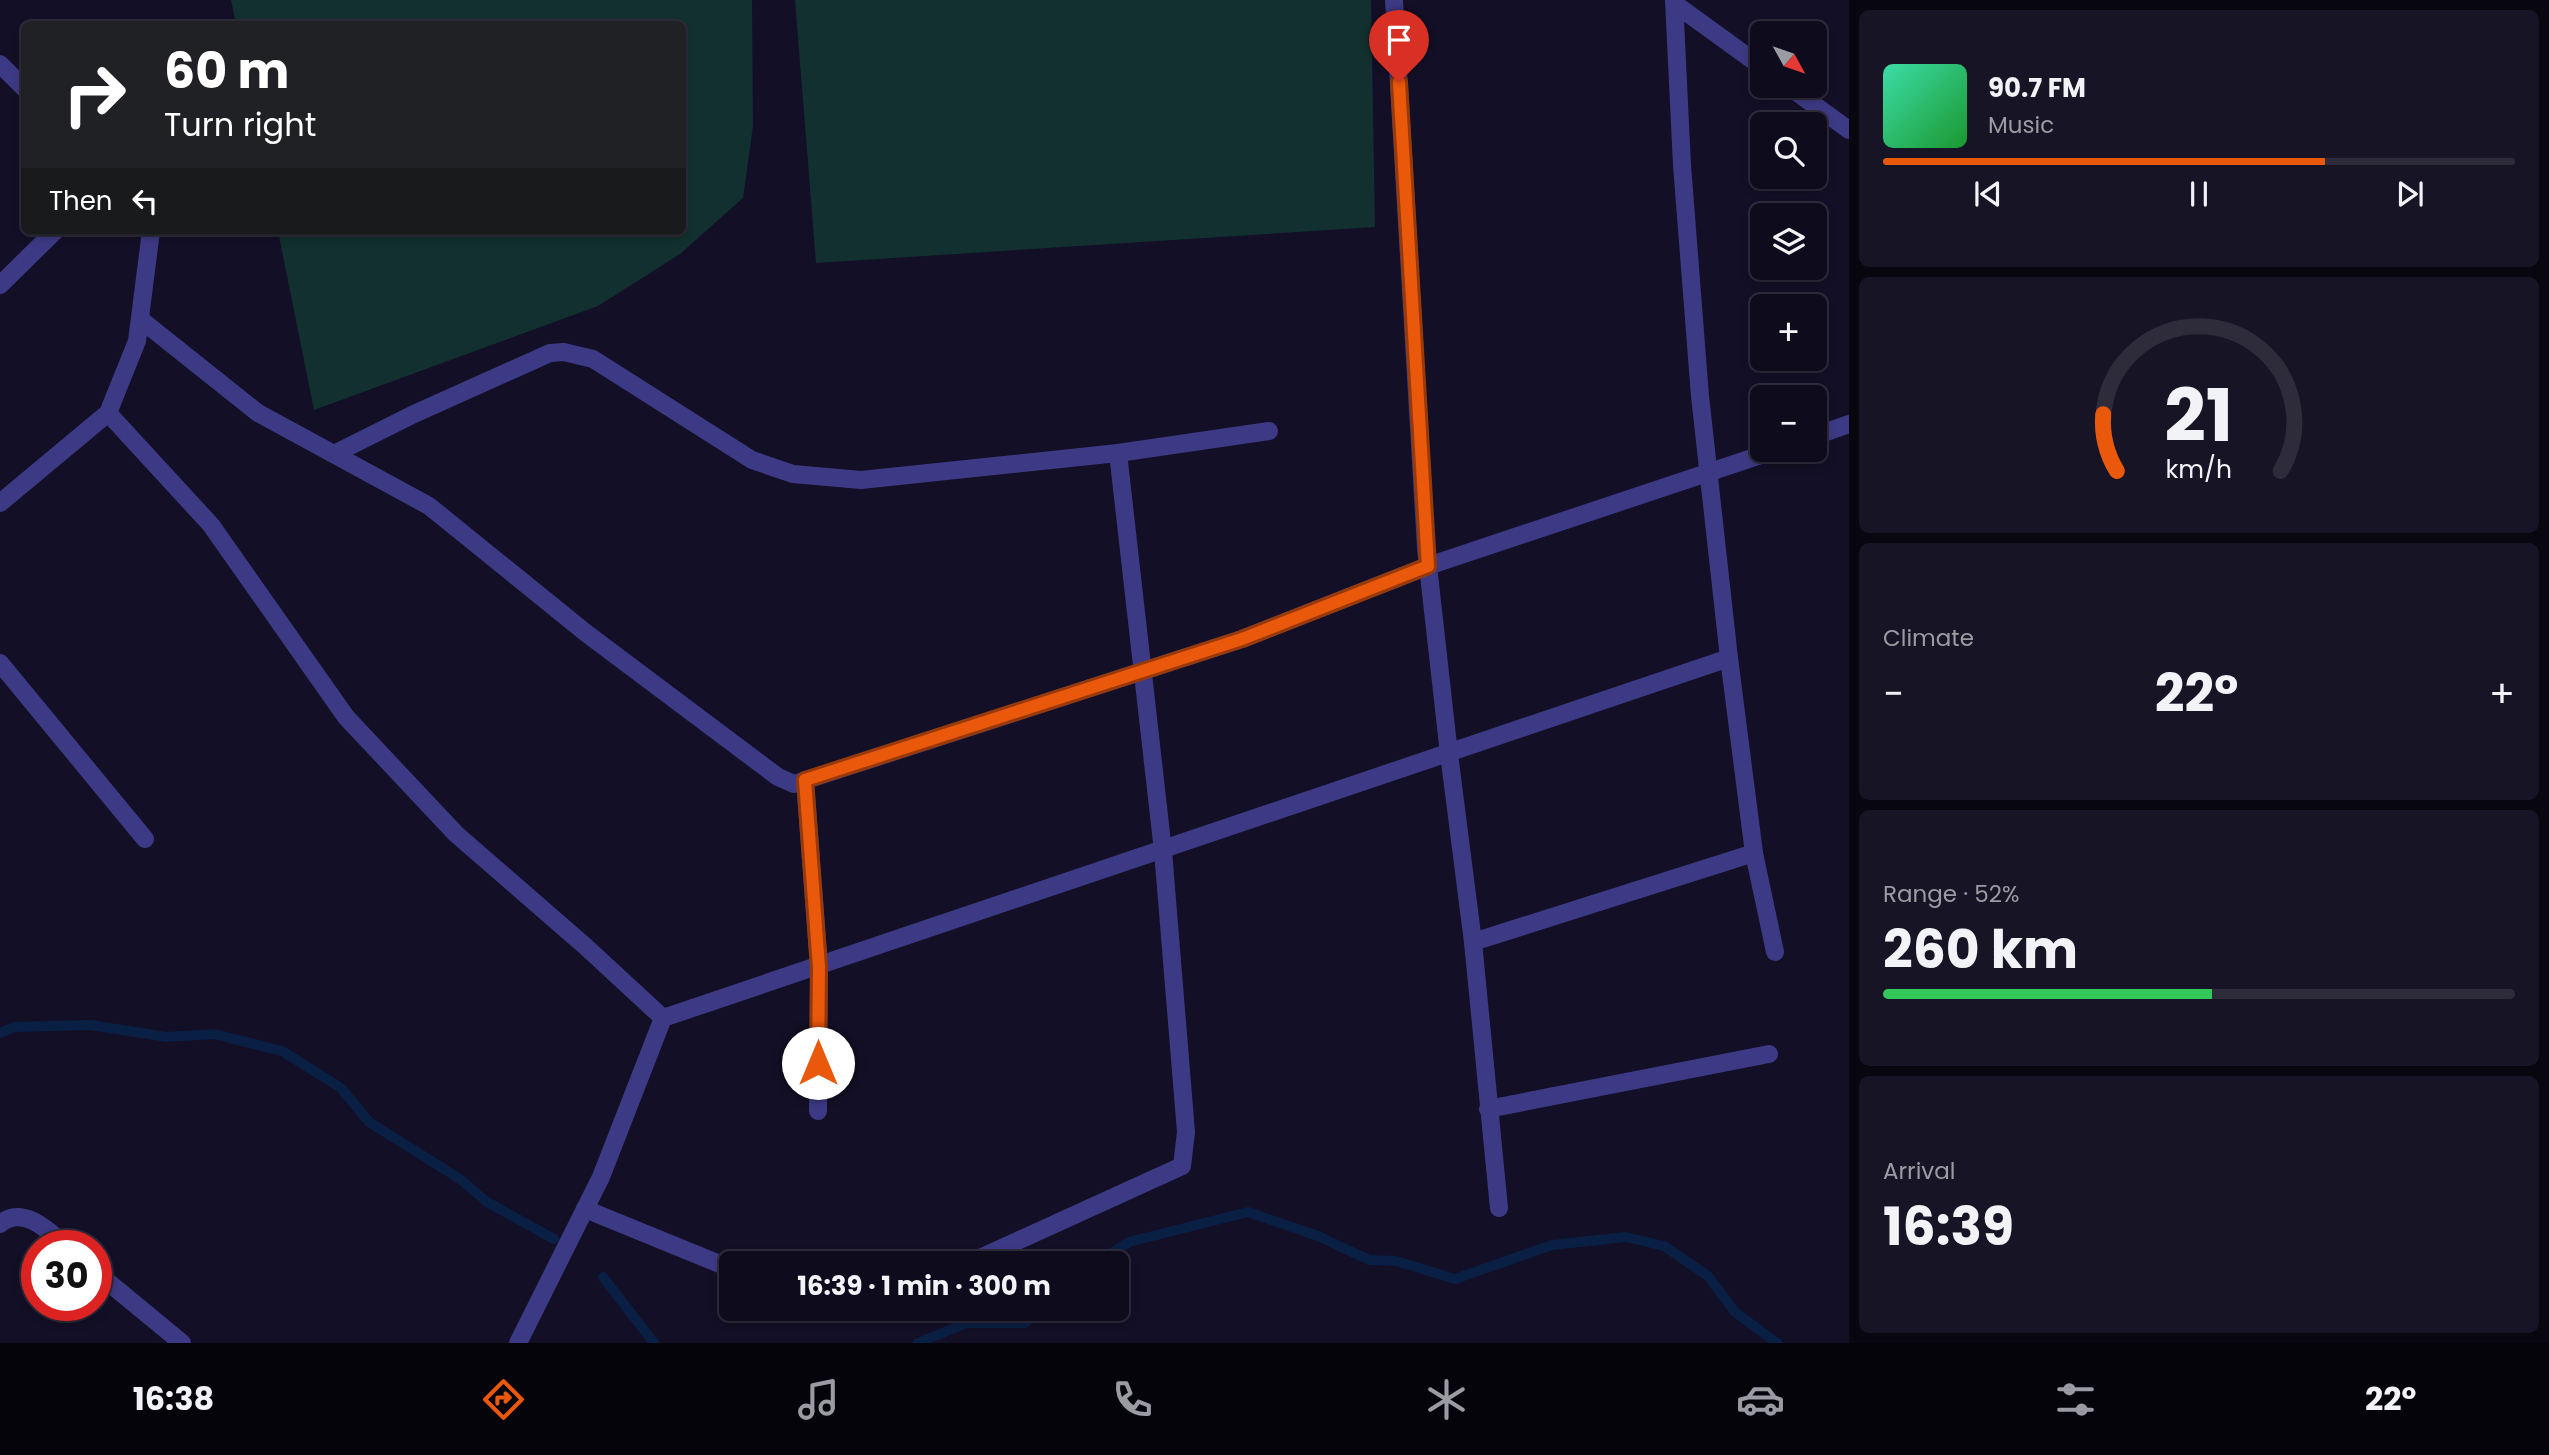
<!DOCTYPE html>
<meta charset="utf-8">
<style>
:root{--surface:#0e0b1c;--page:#171425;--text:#f1f3f6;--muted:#9b9ba3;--line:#2e2b3b;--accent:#ea580c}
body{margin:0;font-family:Poppins,sans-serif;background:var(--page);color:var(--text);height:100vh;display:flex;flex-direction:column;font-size:26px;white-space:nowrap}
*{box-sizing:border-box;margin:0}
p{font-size:23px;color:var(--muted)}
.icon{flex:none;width:38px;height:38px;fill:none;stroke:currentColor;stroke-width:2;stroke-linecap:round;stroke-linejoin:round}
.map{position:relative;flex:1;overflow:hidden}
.drawer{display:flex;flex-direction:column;gap:10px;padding:10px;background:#08060f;width:700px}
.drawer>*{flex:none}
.guide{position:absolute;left:21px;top:21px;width:665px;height:214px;border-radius:10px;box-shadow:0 4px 10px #0003,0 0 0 2px var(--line);background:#202124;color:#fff;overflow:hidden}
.needle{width:46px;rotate:130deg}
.tools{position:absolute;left:1750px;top:21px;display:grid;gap:14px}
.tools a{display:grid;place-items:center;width:77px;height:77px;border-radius:10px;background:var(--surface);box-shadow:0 4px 10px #0003,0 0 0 2px var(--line);font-size:35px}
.speed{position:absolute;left:21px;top:1230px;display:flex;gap:14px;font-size:35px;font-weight:700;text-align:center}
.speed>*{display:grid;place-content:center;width:91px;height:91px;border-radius:50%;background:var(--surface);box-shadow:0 4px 10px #0003,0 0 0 2px var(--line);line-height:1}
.speed .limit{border:10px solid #d22;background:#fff;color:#111}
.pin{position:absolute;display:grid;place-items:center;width:60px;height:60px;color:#fff;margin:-72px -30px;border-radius:50% 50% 50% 0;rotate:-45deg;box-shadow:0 0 7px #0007}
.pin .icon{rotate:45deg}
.me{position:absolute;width:77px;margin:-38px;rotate:0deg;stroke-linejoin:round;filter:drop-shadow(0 0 5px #0008)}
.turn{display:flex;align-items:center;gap:24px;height:147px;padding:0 28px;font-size:32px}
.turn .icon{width:91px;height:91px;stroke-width:2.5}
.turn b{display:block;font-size:49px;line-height:60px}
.then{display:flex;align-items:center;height:66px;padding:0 28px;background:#0003;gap:14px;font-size:26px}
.big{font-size:52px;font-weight:700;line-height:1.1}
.drawer .widget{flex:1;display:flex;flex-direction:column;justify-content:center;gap:10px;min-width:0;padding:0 24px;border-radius:10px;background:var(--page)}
.drawer .dial{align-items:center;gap:0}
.dial svg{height:182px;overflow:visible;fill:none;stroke:var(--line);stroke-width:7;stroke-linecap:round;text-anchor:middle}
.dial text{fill:var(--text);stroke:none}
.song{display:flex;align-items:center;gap:21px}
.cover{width:84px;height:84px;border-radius:10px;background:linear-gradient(135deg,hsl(160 70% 55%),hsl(130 70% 35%))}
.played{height:7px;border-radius:4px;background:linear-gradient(90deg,var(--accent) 70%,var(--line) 70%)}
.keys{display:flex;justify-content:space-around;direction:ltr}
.heat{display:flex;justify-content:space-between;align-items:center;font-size:38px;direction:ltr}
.charge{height:10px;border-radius:5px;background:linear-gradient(90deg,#34c759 52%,var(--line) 0)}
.trip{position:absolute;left:719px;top:1251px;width:410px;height:70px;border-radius:10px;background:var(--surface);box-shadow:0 4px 10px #0003,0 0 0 2px var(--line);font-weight:700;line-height:70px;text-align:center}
.tabs{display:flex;height:112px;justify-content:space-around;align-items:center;background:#06040b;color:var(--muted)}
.tabs .icon{width:49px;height:49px}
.tabs .selected{color:var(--accent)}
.tabs b{font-size:32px;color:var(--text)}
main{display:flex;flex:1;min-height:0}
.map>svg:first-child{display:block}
.green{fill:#12302f}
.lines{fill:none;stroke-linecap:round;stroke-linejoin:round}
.stream{stroke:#0a1f44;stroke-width:10}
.street{stroke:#3d3a85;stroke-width:18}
.route-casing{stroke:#983908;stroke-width:18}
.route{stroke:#ea580c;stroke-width:12}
</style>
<main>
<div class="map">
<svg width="1849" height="1343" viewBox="0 0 1849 1343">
<rect width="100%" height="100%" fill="#130f26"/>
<g class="green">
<path d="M231 0H752L753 126 743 198 680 254 598 306 314 410 278 231H682V24H236Z"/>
<path d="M795 0H1371L1375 227 816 263Z"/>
</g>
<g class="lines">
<g class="stream">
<path d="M0 1033 14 1027 90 1025 167 1037 214 1034 282 1051 341 1088 369 1122 460 1179 487 1202 554 1239"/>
<path d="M1095 1264 1129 1242 1248 1212 1318 1236 1369 1260 1396 1261 1455 1279 1552 1245 1626 1237 1664 1246 1708 1276 1735 1312 1777 1343"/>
<path d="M603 1277 654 1343"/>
<path d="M918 1343 966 1323H1025L1039 1309"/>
</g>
<g class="street">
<path d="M1394 0 1426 548 1449 754 1473 942 1499 1208"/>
<path d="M1674 0 1682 165 1700 396 1729 658 1754 853 1775 952"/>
<path d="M1675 4 1762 67"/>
<path d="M0 64 24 88"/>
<path d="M1788 86 1849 130"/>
<path d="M0 285 55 231"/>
<path d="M140 319 258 413 429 506 586 633 778 777 794 784 1242 639 1428 566 1776 450"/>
<path d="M108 413 211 525 346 717 456 834 585 946 663 1018"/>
<path d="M1815 436 1849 424"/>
<path d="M334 454 414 414 550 353 564 352 593 359 752 460 793 474 861 480 1118 453 1269 431"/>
<path d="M0 503 108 413 137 341 151 231"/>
<path d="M0 663 145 839"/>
<path d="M805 780 819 967 818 1111"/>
<path d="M1473 942 1754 853"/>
<path d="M663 1018 1729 658"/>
<path d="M1488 1109 1769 1054"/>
<path d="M585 1209 732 1269"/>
<path d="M0 1224C23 1204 50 1232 66 1246"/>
<path d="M967 1264 1182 1166 1186 1132 1163 851 1118 453"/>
<path d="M96 1272 182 1343"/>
<path d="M518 1343 601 1177 663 1018"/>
</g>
</g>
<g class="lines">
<g class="route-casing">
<path id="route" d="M818 1063 819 967 805 780 1242 639 1428 566 1399 82"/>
</g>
<use href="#route" class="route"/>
</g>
</svg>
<div class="tools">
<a><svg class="needle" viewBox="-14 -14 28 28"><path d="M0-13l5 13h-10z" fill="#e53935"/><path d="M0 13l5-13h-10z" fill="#9b9ba3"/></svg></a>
<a><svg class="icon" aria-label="search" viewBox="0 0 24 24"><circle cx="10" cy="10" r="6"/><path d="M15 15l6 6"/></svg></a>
<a><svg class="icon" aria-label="layers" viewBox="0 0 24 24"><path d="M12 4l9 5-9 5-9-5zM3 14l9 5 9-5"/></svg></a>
<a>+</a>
<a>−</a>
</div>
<div class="speed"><div class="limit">30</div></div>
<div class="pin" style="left:1399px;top:82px;background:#d93025"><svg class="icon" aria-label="arrive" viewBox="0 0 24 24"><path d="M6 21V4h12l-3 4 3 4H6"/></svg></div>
<svg class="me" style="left:818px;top:1063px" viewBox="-20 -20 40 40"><circle r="19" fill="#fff"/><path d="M0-13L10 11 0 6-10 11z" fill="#ea580c"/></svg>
<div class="trip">16:39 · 1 min · 300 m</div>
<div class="guide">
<div class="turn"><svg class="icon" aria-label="right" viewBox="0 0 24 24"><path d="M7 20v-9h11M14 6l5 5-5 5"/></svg><div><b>60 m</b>Turn right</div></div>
<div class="then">Then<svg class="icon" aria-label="left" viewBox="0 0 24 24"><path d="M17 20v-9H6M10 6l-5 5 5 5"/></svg></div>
</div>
</div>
<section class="drawer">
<div class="widget">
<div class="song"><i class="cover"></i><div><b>90.7 FM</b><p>Music</p></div></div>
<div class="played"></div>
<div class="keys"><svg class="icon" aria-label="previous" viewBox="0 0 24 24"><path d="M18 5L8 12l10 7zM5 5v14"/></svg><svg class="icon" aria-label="pause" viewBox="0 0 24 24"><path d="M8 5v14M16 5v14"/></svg><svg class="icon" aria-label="next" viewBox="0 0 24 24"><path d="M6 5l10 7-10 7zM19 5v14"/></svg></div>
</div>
<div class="widget dial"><svg viewBox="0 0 100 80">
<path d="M14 69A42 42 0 1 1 86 69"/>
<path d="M14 69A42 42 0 0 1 8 44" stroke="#ea580c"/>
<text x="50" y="56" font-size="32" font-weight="700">21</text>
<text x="50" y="72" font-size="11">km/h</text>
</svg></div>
<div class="widget"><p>Climate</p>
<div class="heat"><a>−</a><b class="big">22°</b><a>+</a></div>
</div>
<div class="widget"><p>Range · 52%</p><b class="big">260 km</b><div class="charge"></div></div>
<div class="widget"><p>Arrival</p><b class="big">16:39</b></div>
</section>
</main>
<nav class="tabs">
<b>16:38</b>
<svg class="icon selected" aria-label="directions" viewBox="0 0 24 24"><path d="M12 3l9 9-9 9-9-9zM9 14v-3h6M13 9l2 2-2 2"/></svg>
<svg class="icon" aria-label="music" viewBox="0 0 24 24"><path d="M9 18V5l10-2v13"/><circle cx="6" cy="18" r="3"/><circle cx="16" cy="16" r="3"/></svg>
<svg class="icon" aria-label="phone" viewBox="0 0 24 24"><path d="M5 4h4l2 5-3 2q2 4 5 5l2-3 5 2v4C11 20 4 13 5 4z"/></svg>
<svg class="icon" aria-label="climate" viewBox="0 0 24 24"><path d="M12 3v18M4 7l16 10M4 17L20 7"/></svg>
<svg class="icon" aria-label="car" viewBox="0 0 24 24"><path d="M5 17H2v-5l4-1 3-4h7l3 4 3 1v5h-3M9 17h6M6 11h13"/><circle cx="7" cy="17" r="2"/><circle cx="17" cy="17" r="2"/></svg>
<svg class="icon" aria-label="filters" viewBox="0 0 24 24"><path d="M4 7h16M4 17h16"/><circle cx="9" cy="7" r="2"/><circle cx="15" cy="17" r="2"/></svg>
<b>22°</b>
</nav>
